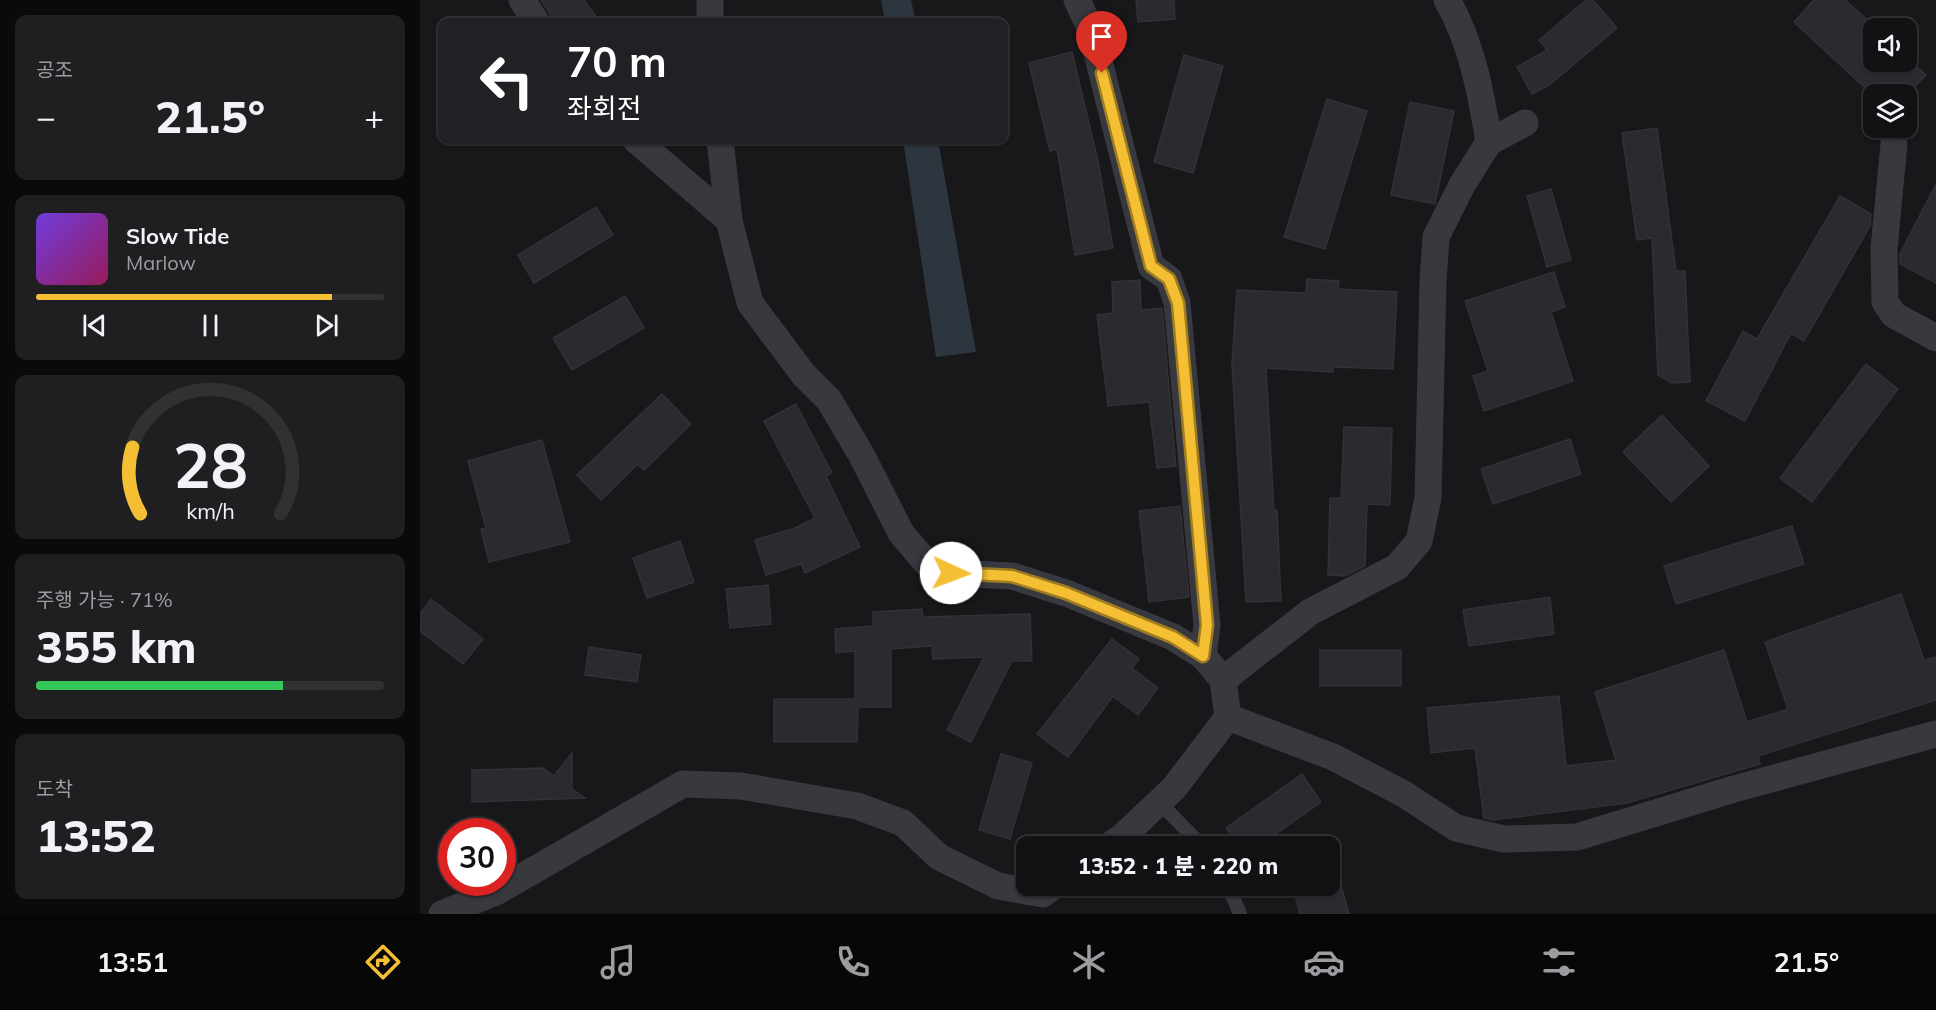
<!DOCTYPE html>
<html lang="ko">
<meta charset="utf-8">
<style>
:root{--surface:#121114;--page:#1f1f22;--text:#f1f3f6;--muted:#9c9da0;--line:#313134;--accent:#f5bf34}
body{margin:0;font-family:Mulish,"Noto Sans KR",sans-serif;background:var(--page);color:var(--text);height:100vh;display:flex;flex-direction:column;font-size:22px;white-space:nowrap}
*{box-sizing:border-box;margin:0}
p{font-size:20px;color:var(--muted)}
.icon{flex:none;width:33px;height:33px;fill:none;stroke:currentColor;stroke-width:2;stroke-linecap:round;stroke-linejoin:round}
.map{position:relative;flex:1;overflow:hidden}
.drawer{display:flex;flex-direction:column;gap:15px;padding:15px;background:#0a090b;width:420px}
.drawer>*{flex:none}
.banner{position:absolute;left:18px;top:18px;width:570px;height:126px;border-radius:12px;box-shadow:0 2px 4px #0004,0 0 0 2px var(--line);background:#202124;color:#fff;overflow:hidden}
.controls{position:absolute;left:1443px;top:18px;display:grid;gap:12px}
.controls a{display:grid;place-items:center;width:54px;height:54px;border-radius:12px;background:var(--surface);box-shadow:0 2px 4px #0004,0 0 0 2px var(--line);font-size:30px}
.speed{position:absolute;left:18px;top:818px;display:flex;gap:12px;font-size:30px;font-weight:700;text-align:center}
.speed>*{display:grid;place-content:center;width:78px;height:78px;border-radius:50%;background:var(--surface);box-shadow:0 2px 4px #0004,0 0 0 2px var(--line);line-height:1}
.speed .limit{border:9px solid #d22;background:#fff;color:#111}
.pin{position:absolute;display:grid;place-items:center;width:51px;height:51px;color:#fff;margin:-62px -26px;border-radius:50% 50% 50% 0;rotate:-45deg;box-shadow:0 0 6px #0007}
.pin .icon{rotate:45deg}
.me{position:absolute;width:66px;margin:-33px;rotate:92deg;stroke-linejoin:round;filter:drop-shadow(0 0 4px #0008)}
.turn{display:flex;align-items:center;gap:21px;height:126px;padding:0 30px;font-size:27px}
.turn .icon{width:78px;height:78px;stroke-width:2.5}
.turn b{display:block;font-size:42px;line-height:51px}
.big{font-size:45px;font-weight:800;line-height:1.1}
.drawer .card{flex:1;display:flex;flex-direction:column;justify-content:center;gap:9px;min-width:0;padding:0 21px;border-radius:12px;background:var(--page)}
.drawer .dial{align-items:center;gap:0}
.dial svg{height:156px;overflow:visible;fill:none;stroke:var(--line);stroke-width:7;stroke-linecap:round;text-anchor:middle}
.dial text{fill:var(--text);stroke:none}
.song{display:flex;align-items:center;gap:18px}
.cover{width:72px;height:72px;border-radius:9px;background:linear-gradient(135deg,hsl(260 70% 55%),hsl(330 70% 35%))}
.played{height:6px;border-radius:3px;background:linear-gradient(90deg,var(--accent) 85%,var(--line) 85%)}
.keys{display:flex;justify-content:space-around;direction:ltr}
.heat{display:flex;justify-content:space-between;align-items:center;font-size:33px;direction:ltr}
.charge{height:9px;border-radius:4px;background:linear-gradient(90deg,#34c759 71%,var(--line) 0)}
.trip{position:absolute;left:596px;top:836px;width:324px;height:60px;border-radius:12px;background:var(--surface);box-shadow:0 2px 4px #0004,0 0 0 2px var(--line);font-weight:800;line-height:60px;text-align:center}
.tabs{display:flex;height:96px;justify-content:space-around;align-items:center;background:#070708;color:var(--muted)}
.tabs .icon{width:42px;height:42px}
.tabs .on{color:var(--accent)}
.tabs b{font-size:27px;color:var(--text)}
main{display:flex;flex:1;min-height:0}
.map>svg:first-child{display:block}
.water{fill:#2d363e}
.building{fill:#2b2a2e;stroke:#323136;stroke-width:1.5}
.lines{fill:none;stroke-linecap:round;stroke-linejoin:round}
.service{stroke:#38393f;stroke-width:14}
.minor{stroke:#38393f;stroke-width:27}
.route-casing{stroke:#9f7c22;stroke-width:15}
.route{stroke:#f5bf34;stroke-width:10}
</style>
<main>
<section class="drawer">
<div class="card"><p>공조</p>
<div class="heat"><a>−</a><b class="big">21.5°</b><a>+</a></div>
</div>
<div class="card">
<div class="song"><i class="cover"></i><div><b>Slow Tide</b><p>Marlow</p></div></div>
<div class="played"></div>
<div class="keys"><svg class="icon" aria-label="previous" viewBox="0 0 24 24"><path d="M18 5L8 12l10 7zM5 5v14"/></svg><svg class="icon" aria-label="pause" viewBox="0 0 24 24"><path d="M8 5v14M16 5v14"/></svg><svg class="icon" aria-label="next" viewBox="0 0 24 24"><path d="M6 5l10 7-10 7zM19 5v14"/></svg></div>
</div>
<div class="card dial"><svg viewBox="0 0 100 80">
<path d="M14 69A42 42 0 1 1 86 69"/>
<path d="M14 69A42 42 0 0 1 10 35" stroke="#f5bf34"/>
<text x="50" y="56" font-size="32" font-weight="700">28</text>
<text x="50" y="72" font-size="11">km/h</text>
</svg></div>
<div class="card"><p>주행 가능 · 71%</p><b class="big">355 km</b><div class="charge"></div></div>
<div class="card"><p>도착</p><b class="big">13:52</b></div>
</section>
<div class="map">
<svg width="1516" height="914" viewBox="0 0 1516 914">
<rect width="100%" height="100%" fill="#18171a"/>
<g class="water">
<path d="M461 0H491L496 22H465Z"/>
<path d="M483 140H518L556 352 516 357Z"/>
</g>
<g class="building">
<path d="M121 0H164L180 22H132L130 14Z"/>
<path d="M716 0H754L755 19 718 22Z"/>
<path d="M1166 0H1173L1197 28 1129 85 1112 94 1097 67 1127 50 1119 40Z"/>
<path d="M1394 0H1425L1456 28H1454V62H1486V57L1506 75 1486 95 1454 94V96L1374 22Z"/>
<path d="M652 52 678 161 693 248 655 255 637 149 630 151 609 63Z"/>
<path d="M764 55 803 66 773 173 734 162Z"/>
<path d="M907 99 947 111 905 249 864 237Z"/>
<path d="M990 102 1034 111 1015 204 971 195Z"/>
<path d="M1237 128 1256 271H1265L1270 382 1252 383 1238 375 1232 238 1217 240 1202 133Z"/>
<path d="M1516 184V283L1480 264V254Z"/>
<path d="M1131 189 1151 260 1127 267 1107 196Z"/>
<path d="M1420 196 1451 214 1450 226 1384 341 1371 333 1325 421 1286 401 1323 331 1337 339Z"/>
<path d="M176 207 193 235 114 283 98 255Z"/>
<path d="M1134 272 1145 307 1131 312 1153 381 1064 411 1053 376 1068 371 1045 301Z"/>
<path d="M887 279 919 281 918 289 977 292 973 369 913 367V372L846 368 854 510H857L861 601 826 602 812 364 817 290 886 293Z"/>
<path d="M720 280 721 310 742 308 756 466 737 468 729 402 688 406 677 315 693 313 692 282Z"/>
<path d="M205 296 224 328 152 370 133 338Z"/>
<path d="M1446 364 1478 389 1392 502 1360 478Z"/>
<path d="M242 394 271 424 224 470 218 464 181 500 157 475Z"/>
<path d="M376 404 412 473 406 476 440 547 385 573 381 564 346 575 335 540 375 528 395 518 344 421Z"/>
<path d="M1242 415 1289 466 1251 502 1203 452Z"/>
<path d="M924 427 972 428 970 505 947 504 945 566 925 576 908 575 910 498H921Z"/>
<path d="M1150 439 1161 474 1073 504 1061 469Z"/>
<path d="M122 440 150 542 69 562 61 529 66 528 48 461Z"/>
<path d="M760 506 769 597 729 602 719 511Z"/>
<path d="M1372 526 1384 564 1256 604 1244 566Z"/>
<path d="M260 541 274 582 227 598 213 558Z"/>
<path d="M348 585 351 624 310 628 306 589Z"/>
<path d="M1481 594 1504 660 1516 657V700L1338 756 1340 764 1207 803 1072 820 1064 818 1055 748 1011 753 1007 708 1139 696 1146 766 1196 760 1175 692 1304 650 1327 722 1368 709 1345 642Z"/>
<path d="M1130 597 1134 634 1049 646 1043 610Z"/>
<path d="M11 599 63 639 43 664 0 631V614Z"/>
<path d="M502 609 503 617 610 614 612 661H592L551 742 527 730 564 657 513 659 512 646 471 649V707H438L437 742H354V699H435V651L416 653 415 629 453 626V612Z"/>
<path d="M692 639 719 659 712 668 738 688 718 715 693 696 648 757 617 734Z"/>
<path d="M169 647 221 655 217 682 165 675Z"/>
<rect x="900" y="650" width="81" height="36"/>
<path d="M152 753V789L165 798 52 802V770L123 768 134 776Z"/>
<path d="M581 754 612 763 590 839 559 830Z"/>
<path d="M882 774 901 802 839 846H819L806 828Z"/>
<path d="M872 885H921L929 914H880Z"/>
</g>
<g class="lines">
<g class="service">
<path d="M739 802 782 846"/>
<path d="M808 885 820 914"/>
</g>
<g class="minor">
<path d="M102 0 116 22"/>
<path d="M657 0 671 30 731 266 749 279 757 303 787 625 783 656"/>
<path d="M1027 0C1052 43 1061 94 1069 142"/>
<path d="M290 22V0"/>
<path d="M216 140 309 220"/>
<path d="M300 140 309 220 330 303 384 375 409 400 442 456 481 533 510 567 531 573 592 576 646 593 753 637 783 656 803 680 808 717 754 788 702 837 689 846"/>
<path d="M1474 144 1464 248 1465 302 1474 315 1516 338"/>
<path d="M803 680 890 612 977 567 999 541 1008 498 1013 281 1016 237 1042 185 1069 142 1105 123"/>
<path d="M808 717 913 757 984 794 1036 828 1084 839 1157 837 1314 789 1516 734"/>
<path d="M22 914 76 892 263 784 321 786 437 806 483 823 519 857 578 886 623 894 635 885"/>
</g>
</g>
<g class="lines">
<g class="route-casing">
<path id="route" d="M531 573 592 576 646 593 753 637 783 656 787 625 758 303 749 279 731 266 682 73"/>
</g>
<use href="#route" class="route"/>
</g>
</svg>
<div class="controls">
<a><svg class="icon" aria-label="sound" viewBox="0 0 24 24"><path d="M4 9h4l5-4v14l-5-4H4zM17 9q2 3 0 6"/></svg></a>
<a><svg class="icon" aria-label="layers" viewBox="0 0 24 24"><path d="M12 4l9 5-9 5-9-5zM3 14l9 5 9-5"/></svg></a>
</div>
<div class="speed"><div class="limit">30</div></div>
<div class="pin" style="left:682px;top:73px;background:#d93025"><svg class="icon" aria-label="arrive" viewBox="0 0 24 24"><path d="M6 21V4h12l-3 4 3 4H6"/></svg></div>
<svg class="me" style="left:531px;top:573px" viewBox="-20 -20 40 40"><circle r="19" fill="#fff"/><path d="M0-13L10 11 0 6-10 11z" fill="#f5bf34"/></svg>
<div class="trip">13:52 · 1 분 · 220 m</div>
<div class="banner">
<div class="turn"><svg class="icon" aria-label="left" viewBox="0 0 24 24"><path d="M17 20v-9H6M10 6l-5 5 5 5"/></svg><div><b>70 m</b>좌회전</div></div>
</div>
</div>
</main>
<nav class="tabs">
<b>13:51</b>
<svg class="icon on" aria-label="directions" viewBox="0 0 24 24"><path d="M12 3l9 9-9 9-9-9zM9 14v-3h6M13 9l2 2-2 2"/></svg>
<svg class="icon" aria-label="music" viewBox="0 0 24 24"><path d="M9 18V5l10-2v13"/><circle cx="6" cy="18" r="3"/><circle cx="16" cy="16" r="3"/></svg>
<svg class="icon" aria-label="phone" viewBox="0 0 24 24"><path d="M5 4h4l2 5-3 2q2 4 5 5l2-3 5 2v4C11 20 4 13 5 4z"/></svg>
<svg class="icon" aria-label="climate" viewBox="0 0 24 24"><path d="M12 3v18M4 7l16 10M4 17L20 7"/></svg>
<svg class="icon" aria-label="car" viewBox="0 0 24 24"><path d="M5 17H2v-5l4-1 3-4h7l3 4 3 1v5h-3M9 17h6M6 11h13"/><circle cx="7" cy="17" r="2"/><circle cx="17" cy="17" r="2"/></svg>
<svg class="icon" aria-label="filters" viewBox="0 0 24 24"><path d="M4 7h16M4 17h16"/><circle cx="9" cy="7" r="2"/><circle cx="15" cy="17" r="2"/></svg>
<b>21.5°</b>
</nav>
